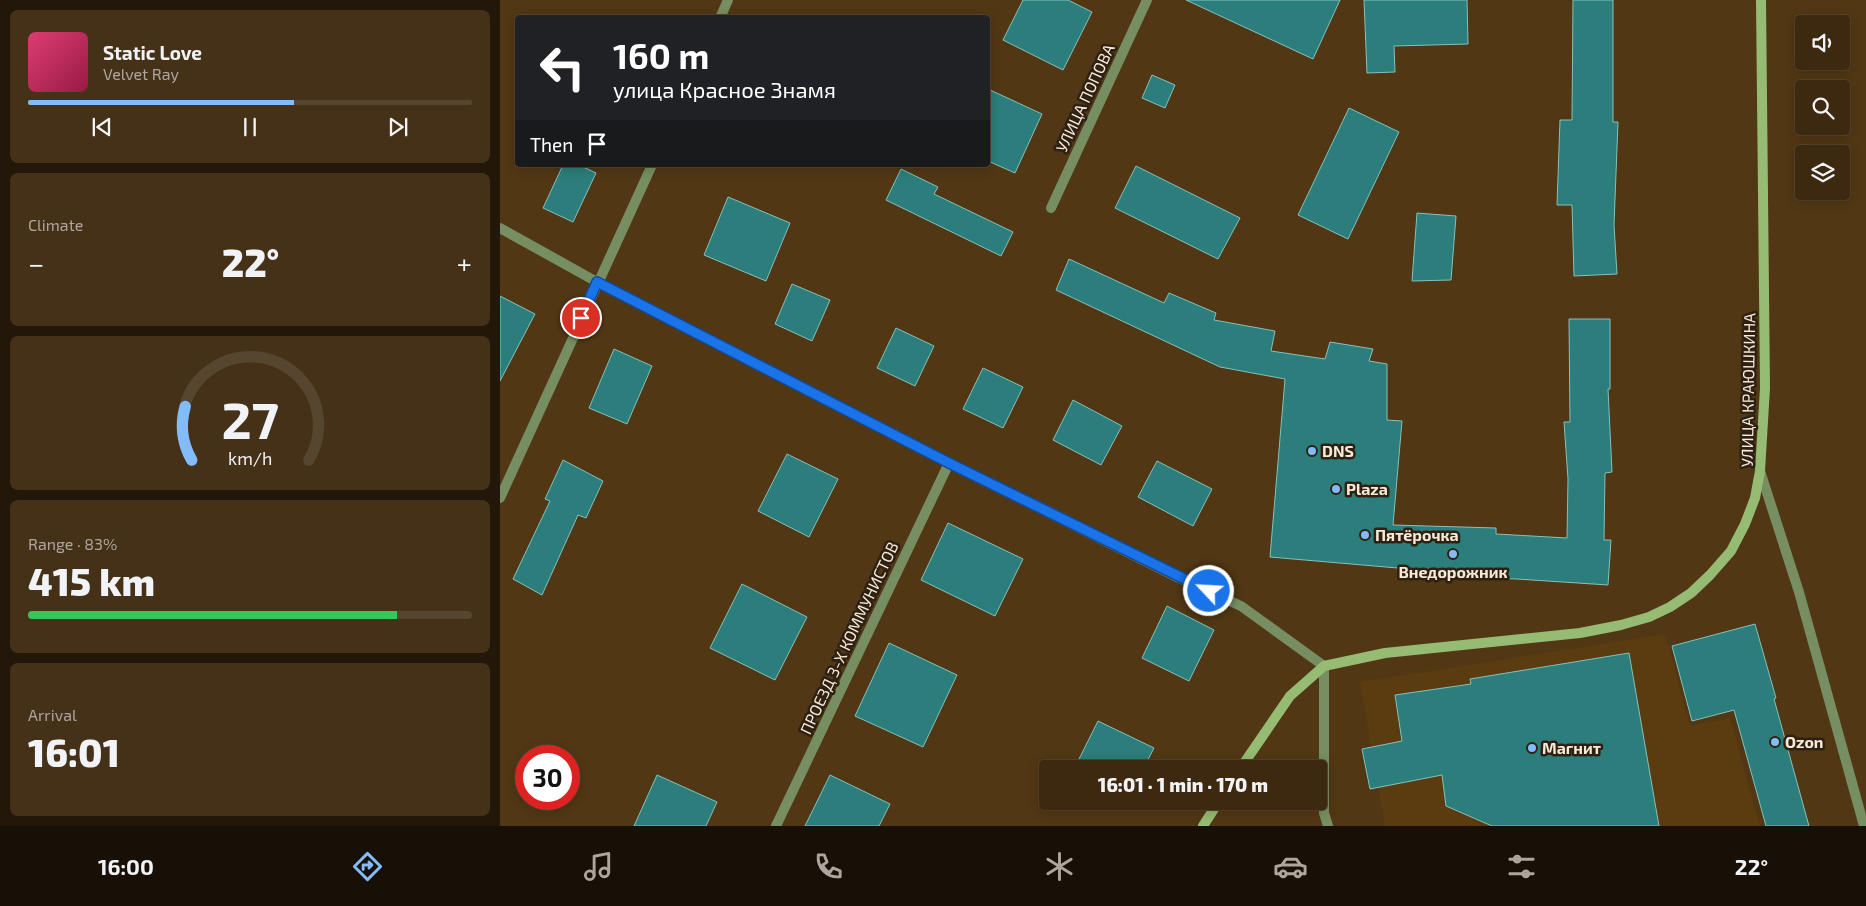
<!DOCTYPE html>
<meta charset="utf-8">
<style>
:root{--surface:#3d290f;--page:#443118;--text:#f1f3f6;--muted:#ada69e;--line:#56452f;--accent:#82bcfa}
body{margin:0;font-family:"Exo 2",sans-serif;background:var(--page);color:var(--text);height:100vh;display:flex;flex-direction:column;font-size:19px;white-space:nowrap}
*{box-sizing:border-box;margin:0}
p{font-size:16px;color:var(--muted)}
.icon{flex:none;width:28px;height:28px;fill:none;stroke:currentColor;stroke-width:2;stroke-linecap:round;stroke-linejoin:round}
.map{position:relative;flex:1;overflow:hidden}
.sheet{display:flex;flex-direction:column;gap:10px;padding:10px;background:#221708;width:500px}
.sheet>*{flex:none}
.top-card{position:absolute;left:15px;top:15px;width:475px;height:152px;border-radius:5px;box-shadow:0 2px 12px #0003,0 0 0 1px var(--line);background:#202124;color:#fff;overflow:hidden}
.controls{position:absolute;left:1295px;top:15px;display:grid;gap:10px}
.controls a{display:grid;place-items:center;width:55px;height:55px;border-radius:5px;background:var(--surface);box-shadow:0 2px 12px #0003,0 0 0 1px var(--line);font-size:25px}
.speed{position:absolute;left:15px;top:745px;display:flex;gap:10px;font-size:25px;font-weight:700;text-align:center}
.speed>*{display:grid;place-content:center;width:65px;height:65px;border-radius:50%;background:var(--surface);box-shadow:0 2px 12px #0003,0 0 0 1px var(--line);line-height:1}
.speed .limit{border:8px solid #d22;background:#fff;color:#111}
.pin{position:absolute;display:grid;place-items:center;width:42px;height:42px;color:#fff;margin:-21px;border:2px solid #fff;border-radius:50%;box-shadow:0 1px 5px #0007}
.me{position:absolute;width:55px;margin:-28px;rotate:295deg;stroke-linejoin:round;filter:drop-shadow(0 0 4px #0008)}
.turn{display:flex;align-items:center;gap:18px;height:105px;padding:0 15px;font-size:22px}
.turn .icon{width:65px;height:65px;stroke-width:2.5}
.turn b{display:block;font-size:35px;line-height:42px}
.then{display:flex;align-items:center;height:48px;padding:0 15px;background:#0003;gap:10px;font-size:19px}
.big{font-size:38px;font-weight:800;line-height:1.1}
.sheet .card{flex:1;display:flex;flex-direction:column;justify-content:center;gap:8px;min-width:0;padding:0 18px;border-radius:8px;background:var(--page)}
.sheet .dial{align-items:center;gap:0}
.dial svg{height:130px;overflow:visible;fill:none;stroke:var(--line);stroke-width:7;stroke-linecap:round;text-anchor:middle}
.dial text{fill:var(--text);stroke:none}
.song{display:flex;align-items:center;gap:15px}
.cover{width:60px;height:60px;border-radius:8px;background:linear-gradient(135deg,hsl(340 70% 55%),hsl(340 70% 35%))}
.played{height:5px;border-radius:2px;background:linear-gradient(90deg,var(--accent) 60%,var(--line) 60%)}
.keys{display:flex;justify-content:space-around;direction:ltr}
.heat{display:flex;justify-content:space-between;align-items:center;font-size:28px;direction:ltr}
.charge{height:8px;border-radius:4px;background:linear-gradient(90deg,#34c759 83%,var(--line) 0)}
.trip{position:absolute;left:539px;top:760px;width:288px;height:50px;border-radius:5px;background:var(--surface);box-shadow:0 2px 12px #0003,0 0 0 1px var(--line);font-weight:800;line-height:50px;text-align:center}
.dock{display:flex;height:80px;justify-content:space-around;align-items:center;background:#181006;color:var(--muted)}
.dock .icon{width:35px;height:35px}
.dock .selected{color:var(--accent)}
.dock b{font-size:22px;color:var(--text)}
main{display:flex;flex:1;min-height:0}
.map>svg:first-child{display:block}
.built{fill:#5b3c11}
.building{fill:#2b7e7b;stroke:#85c1bd}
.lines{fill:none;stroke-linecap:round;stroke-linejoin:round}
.minor{stroke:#768e61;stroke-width:10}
.tertiary{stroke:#768e61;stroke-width:10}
.secondary{stroke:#95bc72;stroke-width:10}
.route-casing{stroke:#114b97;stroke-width:12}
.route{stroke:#1a73e8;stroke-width:9}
.poi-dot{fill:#82bcfa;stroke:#2d2113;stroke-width:2}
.labels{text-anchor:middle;stroke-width:5;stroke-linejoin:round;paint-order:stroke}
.street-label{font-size:16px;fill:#fae9d6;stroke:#2d2113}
.poi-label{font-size:16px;font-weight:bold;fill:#fae9d6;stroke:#2d2113;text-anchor:start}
</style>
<main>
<section class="sheet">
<div class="card">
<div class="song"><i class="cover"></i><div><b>Static Love</b><p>Velvet Ray</p></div></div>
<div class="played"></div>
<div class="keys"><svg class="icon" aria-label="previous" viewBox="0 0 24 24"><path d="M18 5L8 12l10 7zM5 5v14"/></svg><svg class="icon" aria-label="pause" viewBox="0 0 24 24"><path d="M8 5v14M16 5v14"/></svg><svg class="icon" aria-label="next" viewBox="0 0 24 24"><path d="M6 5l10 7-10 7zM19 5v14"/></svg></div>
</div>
<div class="card"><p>Climate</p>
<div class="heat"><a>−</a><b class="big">22°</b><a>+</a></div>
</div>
<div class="card dial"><svg viewBox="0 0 100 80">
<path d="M14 69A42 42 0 1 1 86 69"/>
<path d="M14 69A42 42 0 0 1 10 36" stroke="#82bcfa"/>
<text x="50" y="56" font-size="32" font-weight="700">27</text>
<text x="50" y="72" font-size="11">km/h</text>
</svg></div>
<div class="card"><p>Range · 83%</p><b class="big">415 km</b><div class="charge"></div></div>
<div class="card"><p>Arrival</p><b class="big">16:01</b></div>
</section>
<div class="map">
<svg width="1366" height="826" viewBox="0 0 1366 826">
<rect width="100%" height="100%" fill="#513714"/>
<path class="built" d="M1165 634 1190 726 1230 718 1260 826H885L860 682Z"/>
<g class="building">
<path d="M523 0H568L592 12 563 70 503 40Z"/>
<path d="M686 0H840L813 59Z"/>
<path d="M864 0H967L968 44 894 46 895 72 867 73Z"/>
<path d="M1073 0H1113V122H1118L1114 225 1117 274 1074 276 1072 205H1057L1060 120H1072Z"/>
<path d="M652 75 675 85 665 108 642 98Z"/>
<path d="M488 89 542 114 515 173 488 161Z"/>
<path d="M849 108 899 132 848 239 798 215Z"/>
<path d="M63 165H79L96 173 73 222 43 208Z"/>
<path d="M636 166 740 218 718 259 615 208Z"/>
<path d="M401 169 438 187 434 194 513 232 501 256 386 200Z"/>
<path d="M228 197 290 223 266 281 204 255Z"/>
<path d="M917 213 956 216 951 280 912 281Z"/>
<path d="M569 259 664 303 669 293 716 313 714 320 775 331 771 351 825 359 830 342 873 349 869 361 887 364V420L902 421 893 525 996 528V534L1067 538 1068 479 1064 422H1070L1069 319H1110V389H1108L1112 472 1105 473 1104 540H1111L1108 585 1017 579 909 576V569L770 557 785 379 720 367 556 290Z"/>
<path d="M292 284 330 300 312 341 275 324Z"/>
<path d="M0 296 35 314 0 381Z"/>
<path d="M396 328 434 346 415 386 377 368Z"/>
<path d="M114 349 152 366 127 424 89 408Z"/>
<path d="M483 368 523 387 503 428 463 409Z"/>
<path d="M573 400 622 426 601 465 553 440Z"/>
<path d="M287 454 338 479 309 537 258 511Z"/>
<path d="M63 460 103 481 86 518 78 515 42 595 13 579 50 501 45 499Z"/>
<path d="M657 461 712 489 693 526 638 497Z"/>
<path d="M448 523 523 559 495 616 421 580Z"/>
<path d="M242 584 307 617 275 680 210 648Z"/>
<path d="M667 606 714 630 689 681 642 658Z"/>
<path d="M1255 624 1276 698 1274 699 1309 826H1266L1234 710 1192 721 1172 646Z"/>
<path d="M389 643 457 675 423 747 355 716Z"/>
<path d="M1129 653 1159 826H992L946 806 942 775 870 789 862 749 902 741 895 695 971 684 970 679Z"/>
<path d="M598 721 654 748 643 769H574Z"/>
<path d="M157 775 217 802 206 826H134Z"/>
<path d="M330 775 390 804 379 826H305Z"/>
</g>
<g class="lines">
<g class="minor">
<path d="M220 18 228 0"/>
<path d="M551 208 647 0"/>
<path d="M0 228 97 282 449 463 677 577 741 606 824 666V813L828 826"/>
<path d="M0 498 152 165"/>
<path d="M276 826 449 463"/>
</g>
<path class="tertiary" d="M1260 471 1299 592 1364 826"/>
<g class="secondary">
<path d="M740 769 790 696 824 666 885 653 1080 633 1121 625 1149 617 1170 607 1191 593 1210 575 1231 551 1245 524 1255 498 1260 471 1265 388 1261 0"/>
<path d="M703 826 719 801"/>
</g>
</g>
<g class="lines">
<g class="route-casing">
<path id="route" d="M81 318 97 282 449 463 709 591"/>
</g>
<use href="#route" class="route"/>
</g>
<g class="poi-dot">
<circle cx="812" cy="451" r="5"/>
<circle cx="836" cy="489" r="5"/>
<circle cx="865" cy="535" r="5"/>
<circle cx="953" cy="554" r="5"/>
<circle cx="1275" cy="742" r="5"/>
<circle cx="1032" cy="748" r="5"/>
</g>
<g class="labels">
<g class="street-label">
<text transform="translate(585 98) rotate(-65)" y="6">УЛИЦА ПОПОВА</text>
<text transform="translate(1248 390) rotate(-89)" y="6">УЛИЦА КРАЮШКИНА</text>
<text transform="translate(349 638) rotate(-65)" y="6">ПРОЕЗД 3-Х КОММУНИСТОВ</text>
</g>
<g class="poi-label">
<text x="822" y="457">DNS</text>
<text x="846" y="495">Plaza</text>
<text x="875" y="541">Пятёрочка</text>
<text x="953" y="578" text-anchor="middle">Внедорожник</text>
<text x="1285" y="748">Ozon</text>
<text x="1042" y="754">Магнит</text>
</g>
</g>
</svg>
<div class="controls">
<a><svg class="icon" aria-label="sound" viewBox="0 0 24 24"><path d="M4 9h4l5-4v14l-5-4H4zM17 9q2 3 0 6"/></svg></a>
<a><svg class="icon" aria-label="search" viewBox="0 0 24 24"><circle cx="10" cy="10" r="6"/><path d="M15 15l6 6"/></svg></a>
<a><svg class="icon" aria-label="layers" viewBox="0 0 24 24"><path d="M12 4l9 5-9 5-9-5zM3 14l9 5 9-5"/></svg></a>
</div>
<div class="speed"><div class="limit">30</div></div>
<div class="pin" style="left:81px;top:318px;background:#d93025"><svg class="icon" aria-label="arrive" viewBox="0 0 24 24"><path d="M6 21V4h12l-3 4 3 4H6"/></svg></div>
<svg class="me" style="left:709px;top:591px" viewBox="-20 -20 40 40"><circle r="17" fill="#1a73e8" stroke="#fff" stroke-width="3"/><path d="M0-11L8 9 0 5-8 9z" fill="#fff"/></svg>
<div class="trip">16:01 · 1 min · 170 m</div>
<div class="top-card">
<div class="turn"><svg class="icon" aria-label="left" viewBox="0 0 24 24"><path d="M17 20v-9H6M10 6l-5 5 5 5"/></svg><div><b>160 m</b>улица Красное Знамя</div></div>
<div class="then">Then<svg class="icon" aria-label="arrive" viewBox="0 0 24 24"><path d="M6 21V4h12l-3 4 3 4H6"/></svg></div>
</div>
</div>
</main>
<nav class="dock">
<b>16:00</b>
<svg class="icon selected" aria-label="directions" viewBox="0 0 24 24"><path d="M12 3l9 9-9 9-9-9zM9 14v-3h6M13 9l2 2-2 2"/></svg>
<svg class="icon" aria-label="music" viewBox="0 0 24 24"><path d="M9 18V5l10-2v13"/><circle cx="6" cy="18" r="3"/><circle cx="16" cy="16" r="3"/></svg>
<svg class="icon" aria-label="phone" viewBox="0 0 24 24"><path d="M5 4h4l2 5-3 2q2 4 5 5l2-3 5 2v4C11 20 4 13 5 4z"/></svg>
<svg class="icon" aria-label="climate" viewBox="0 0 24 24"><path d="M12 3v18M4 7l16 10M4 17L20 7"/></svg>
<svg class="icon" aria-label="car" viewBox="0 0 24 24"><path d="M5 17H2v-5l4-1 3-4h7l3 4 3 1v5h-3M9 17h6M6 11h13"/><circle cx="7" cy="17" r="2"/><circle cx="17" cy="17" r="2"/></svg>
<svg class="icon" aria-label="filters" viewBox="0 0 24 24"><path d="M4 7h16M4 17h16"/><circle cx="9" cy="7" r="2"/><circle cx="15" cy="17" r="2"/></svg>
<b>22°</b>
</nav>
